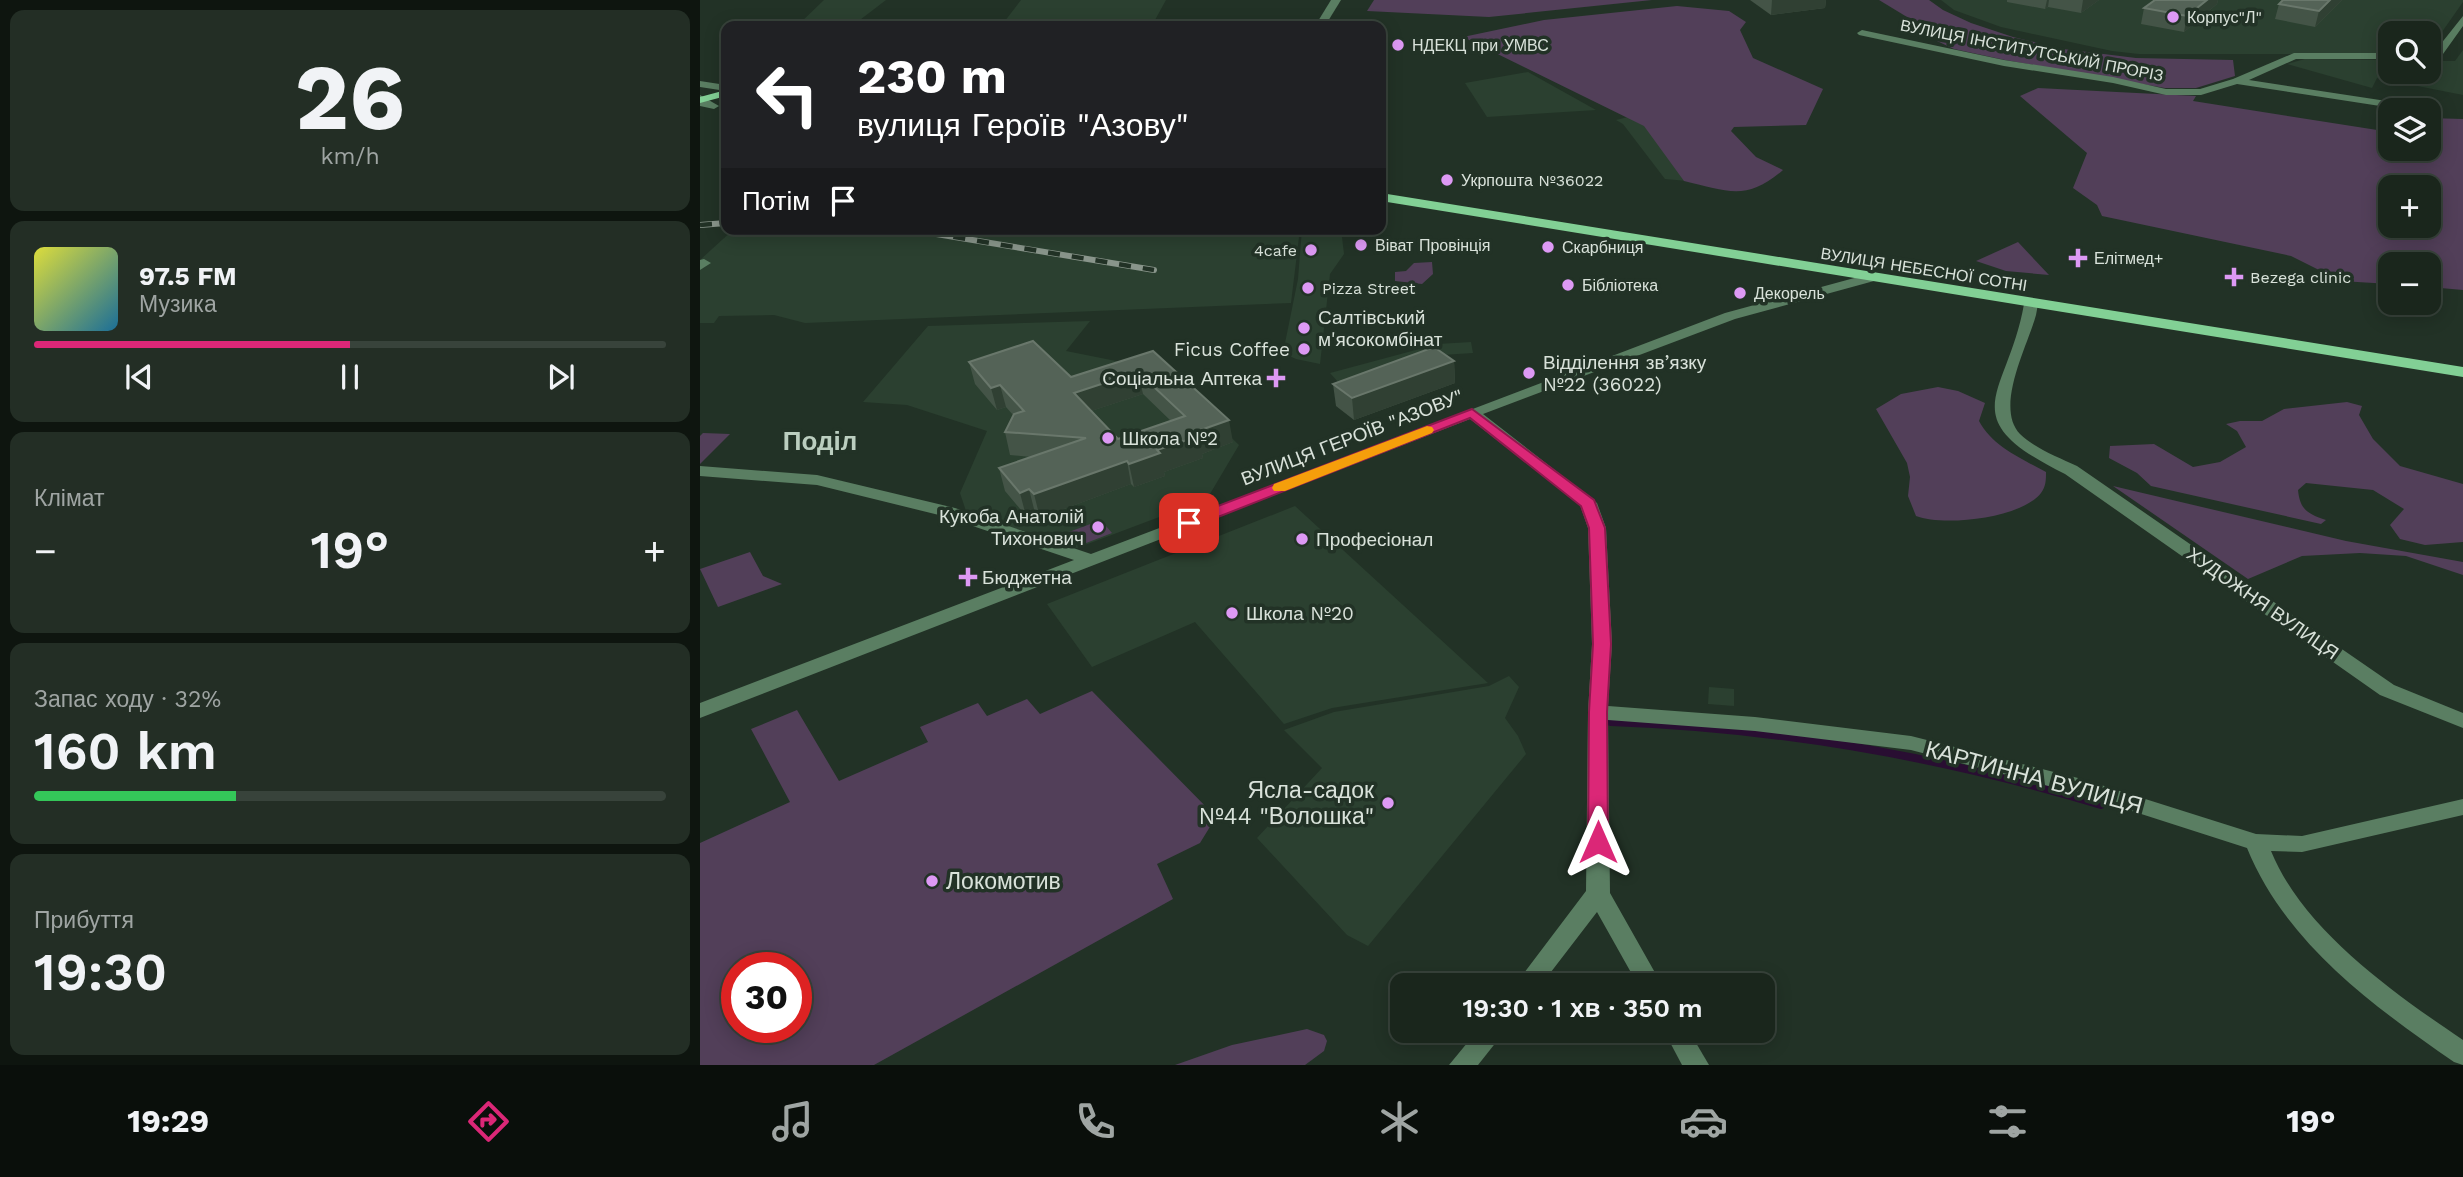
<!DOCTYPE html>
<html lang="uk">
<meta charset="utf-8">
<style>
:root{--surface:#1a261c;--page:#232e25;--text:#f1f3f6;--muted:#9fa5a3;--line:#38433b;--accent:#db2777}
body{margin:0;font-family:"Work Sans",sans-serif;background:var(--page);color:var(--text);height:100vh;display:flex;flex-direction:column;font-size:26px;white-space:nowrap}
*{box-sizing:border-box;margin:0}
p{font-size:23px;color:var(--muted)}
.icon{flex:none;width:38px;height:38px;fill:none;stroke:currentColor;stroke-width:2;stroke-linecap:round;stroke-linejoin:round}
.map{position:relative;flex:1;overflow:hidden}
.details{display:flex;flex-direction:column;gap:10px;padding:10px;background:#0e150f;width:700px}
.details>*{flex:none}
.hud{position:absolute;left:21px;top:21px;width:665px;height:214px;border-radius:14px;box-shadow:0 4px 18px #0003,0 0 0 2px var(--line);background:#202124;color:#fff;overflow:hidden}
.buttons{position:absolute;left:1678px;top:21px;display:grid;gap:14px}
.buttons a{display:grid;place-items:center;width:63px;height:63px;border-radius:14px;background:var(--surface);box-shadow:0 4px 18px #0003,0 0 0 2px var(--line);font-size:35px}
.speed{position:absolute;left:21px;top:952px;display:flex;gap:14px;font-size:35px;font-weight:700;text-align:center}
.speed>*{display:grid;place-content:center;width:91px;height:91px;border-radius:50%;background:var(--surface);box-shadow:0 4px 18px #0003,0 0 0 2px var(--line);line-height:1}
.speed .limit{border:10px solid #d22;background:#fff;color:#111}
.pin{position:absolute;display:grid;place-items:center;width:60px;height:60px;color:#fff;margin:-30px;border-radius:14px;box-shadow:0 4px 10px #0006}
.me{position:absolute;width:77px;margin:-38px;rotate:0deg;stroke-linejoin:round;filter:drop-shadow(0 0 5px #0008)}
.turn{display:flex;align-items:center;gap:24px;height:147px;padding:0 21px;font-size:32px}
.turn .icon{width:91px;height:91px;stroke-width:2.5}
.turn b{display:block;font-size:49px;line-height:60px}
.then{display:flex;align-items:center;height:66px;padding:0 21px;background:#0003;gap:14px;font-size:26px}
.big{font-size:52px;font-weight:600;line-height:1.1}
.details .card{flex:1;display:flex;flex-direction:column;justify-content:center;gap:10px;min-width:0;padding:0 24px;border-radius:14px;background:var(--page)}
.details .dial{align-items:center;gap:0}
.dial b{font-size:91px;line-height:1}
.song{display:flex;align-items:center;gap:21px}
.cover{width:84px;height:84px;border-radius:10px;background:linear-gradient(135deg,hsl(60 70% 55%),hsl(200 70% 35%))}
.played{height:7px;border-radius:4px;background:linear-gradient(90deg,var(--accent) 50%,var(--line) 50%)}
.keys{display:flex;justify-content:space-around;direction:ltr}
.heat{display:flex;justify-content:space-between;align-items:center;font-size:38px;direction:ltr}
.charge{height:10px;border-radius:5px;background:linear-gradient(90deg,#34c759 32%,var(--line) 0)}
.trip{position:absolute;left:690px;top:973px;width:385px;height:70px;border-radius:14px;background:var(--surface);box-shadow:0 4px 18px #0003,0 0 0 2px var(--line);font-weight:600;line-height:70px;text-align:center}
.dock{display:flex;height:112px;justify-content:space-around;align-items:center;background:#0a0f0b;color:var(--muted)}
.dock .icon{width:49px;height:49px}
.dock .on{color:var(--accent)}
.dock b{font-size:32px;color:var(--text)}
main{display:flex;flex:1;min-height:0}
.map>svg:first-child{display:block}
.built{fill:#2b4030}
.green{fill:#523f59;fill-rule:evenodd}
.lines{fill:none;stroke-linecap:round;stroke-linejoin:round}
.stream{stroke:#290e32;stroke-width:8}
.minor{fill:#5a7e62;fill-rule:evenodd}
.major{fill:#82d095;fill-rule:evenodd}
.rail-casing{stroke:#89958b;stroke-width:6}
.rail{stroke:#223226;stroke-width:4.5;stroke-dasharray:12;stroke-linecap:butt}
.wall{fill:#445447;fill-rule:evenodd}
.shaded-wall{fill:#304033}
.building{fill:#546357;stroke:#69776b;stroke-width:2;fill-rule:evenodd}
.route{fill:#db2777;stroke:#8e194d;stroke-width:2}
.slow{fill:#f59e0b}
.poi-dot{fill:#dd99f4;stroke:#223226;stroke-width:2.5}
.labels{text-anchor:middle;stroke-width:7;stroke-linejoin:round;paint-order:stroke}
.far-poi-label{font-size:16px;fill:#d9e2da;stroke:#223226;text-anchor:start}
.far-street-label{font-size:16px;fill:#d9e2da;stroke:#223226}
.poi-label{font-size:19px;fill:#d9e2da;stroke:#223226;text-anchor:start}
.street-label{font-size:19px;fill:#d9e2da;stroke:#223226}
.near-street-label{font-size:23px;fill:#d9e2da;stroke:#223226}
.near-poi-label{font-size:23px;fill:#d9e2da;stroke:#223226;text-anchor:end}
.district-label{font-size:26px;font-weight:bold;fill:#bbcebf;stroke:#223226}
</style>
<main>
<section class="details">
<div class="card dial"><b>26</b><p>km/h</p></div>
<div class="card">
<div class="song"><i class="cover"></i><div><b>97.5 FM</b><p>Музика</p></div></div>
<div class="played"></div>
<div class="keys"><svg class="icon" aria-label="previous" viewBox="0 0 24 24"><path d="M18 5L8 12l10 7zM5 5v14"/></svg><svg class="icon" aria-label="pause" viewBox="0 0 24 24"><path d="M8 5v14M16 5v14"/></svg><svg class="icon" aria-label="next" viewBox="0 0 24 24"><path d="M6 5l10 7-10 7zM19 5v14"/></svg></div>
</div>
<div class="card"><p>Клімат</p>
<div class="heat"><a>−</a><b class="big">19°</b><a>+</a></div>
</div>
<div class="card"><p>Запас ходу · 32%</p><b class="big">160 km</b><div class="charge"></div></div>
<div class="card"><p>Прибуття</p><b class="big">19:30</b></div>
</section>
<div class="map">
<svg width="1763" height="1065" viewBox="0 0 1763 1065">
<rect width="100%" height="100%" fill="#223226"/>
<g class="built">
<path d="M124 0H186L152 26H97Z"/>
<path d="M321 0H466L455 20 462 23 461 26H301Z"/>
<path d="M1241 0H1763V2L1730 49 1729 33H1690V53L1685 54H1439L1412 51 1301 27 1254 10Z"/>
<path d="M1763 50V95L1677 78 1672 88 1587 64 1605 59 1690 60V72H1729V61H1755Z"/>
<path d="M828 72 896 110 787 117 765 83Z"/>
<path d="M940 114 1010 183 965 179 923 124 916 120Z"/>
<path d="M34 229H600L591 303 105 323 74 315 19 316 14 323H0V260Z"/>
<path d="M602 229H641L644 254 630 274 620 364 596 359 583 353 598 279Z"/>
<path d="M390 321 366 351 471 372H484L481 376 480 388 539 445 507 499 377 548 274 517 266 511 260 493 287 431 207 405 163 402 228 326Z"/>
<path d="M771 342 773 353 742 355 639 383 630 373 738 344Z"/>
<path d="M595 506 788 683 632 708 584 724 495 622 392 667 347 604Z"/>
<path d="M809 676 819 687 805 718 818 736 826 754 668 946 647 935 557 838 622 768 584 730 634 712 789 686Z"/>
<path d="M1009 687 1034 689V706L1008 704Z"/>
</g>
<g class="green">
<path d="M674 0H952L789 17 667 11Z"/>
<path d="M1179 0H1229L1243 10 1271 23 1313 37 1363 49 1436 58 1533 60 1535 76 1496 88H1465L1305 60 1254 49 1237 41 1207 17Z"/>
<path d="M977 6 1029 11 1046 22 1040 30 1053 58 1123 89 1106 125 1034 127 1031 131 1056 157 1083 170C1046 202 1028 191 984 181L944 126 763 37 844 20Z"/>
<path d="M1338 88 1496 96 1493 101 1690 132V149H1729V118L1763 119V290L1729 287V264H1690V284L1641 281 1591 256 1402 216 1397 205 1373 188 1387 153 1320 96ZM1690 187H1729V226H1690Z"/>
<path d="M1318 242 1349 275 1306 271 1276 261Z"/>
<path d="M732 262 733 274 722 284 695 281V272L706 271 714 263Z"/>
<path d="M1238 387 1258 391 1285 403 1279 421C1293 447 1321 458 1346 472 1346 480 1346 486 1341 493 1322 518 1244 527 1216 516L1208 496 1210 477 1207 463 1176 409 1201 394Z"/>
<path d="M1647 402 1662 406 1659 415 1673 439 1700 466 1763 484V542L1725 545 1700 539 1690 525 1704 509 1673 490 1606 483 1598 490C1600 510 1608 514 1626 520L1621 524 1451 486 1437 473 1409 458 1410 446 1454 444 1493 467 1520 462 1546 447 1537 431 1526 424 1540 421H1562L1584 409Z"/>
<path d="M3 433 30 434 0 464V436Z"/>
<path d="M1413 486 1646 541 1763 562V575L1706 556 1660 553 1602 556 1548 579Z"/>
<path d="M401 520 412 533 381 545 369 532Z"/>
<path d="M50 552 63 576 82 584 18 607 0 569Z"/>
<path d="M392 691 516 817 500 843 457 864 473 899 174 1065H0V843L90 802 51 729 97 710 139 781 228 742 220 727 278 703 287 716 327 699 340 714ZM37 968H96V1027H37Z"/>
<path d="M607 1029 624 1035 627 1041 624 1051 605 1065H475L532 1045Z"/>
</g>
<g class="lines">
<path class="stream" d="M911 722C1076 728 1243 757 1401 805"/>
<g class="minor">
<path d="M631 0H641L625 26H615Z"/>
<path d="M1763 16V26L1743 54 1729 57V51L1736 50Z"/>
<path d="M1162 30 1304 60 1413 77 1466 89H1500L1533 79 1594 53H1690V59H1596L1549 80 1726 107 1731 110 1729 113V110H1706L1537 84 1501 95H1466L1413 83 1304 66 1159 35 1157 33Z"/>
<path d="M0 81 26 85V91L0 87Z"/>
<path d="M0 95 19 106 14 109 0 106Z"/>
<path d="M4 259 11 263 0 270V260Z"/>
<path d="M1169 274 1174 275V281L1035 319 783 414 897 503 906 528 912 644 908 706 1055 717 1211 736 1382 779 1556 834 1602 836 1763 799V815L1602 852 1571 851C1603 930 1695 994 1763 1040V1065L1754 1062C1673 1006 1585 942 1547 848L1379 794 1211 750 1055 731 908 720 910 893 962 985H938L897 912 841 985H815L886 891 888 712 892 644 888 528 880 505 770 419 0 718V703L374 560 243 516 117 485 0 476V466L117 475 255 508 391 554 1025 313Z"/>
<path d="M1331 300 1338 304 1336 315C1328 345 1294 407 1320 434 1336 449 1358 457 1377 466L1694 685 1763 713V728L1680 695 1365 474C1249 417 1308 396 1324 304Z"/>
<path d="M777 1031H805L778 1065H749Z"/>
<path d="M964 1031H989L1009 1065H982Z"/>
</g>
<g class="major">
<path d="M26 90V96L0 103V97Z"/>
<path d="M681 193 1763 367V377L681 201Z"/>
</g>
<g class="rail-casing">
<g id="rail">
<path d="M0 225 26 223"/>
<path d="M206 229 454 270"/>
</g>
</g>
<use href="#rail" class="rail"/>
</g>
<g class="wall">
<path d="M1050 0H1126L1125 8 1071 15Z"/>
<path d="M1307 0H1399L1381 13 1348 7 1345 9 1307 2Z"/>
<path d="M1455 0H1518L1517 4 1484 32 1441 24 1444 8Z"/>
<path d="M1642 0 1615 27 1575 19 1579 4Z"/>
<path d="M453 351 533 442 502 454 503 458 464 472 465 476 434 487 431 484 340 518 335 513 326 516 305 491 299 468 331 457 310 455 305 432 313 415 306 407 297 410 275 384 269 362 371 377ZM443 394 471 421 418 439 391 411Z"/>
<path d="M754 361 755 383 654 420 636 406 633 384Z"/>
</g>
<g class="shaded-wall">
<path d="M1072 0H1126L1125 8 1071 15Z"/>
<path d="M1347 0H1349L1348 7 1345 9Z"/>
<path d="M1383 0H1399L1381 13Z"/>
<path d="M1507 0H1518L1517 4 1484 32 1487 16Z"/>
<path d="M1630 0H1642L1615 27 1619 11Z"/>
<path d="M754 361 755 383 654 420 652 398Z"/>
<path d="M438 372 443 394 379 415 374 393Z"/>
<path d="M300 385 306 407 297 410 291 388Z"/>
<path d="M529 420 533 442 502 454 503 458 464 472 465 476 434 487 429 464 495 432Z"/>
<path d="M427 461 431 484 340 518 334 494Z"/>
<path d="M329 489 335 513 326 516 320 493Z"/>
</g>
<g class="building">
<path d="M1455 0H1507L1487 16 1444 8Z"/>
<path d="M1583 0H1630L1619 11 1579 4Z"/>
<path d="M333 341 371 377 453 351 529 420 495 432 499 436 457 450 460 453 429 464 427 461 334 494 329 489 320 493 299 468 386 438 305 432 314 414 324 411 300 385 291 388 269 362ZM438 372 485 416 418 439 374 393Z"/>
<path d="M734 347 754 361 652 398 633 384Z"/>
</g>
<path class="route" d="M772 409 894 500 905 528 911 644 907 712 908 842 905 847 898 849 891 847 888 842 889 712 893 644 889 528 881 506 770 418 495 526 489 527 481 523 484 519Z"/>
<path class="slow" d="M727 426 732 427 734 430 732 433 585 491H574L572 488 574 484Z"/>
<g class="poi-dot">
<circle cx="1473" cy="17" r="7"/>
<circle cx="698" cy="45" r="7"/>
<circle cx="747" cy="180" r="7"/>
<circle cx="661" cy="245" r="7"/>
<circle cx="848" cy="247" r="7"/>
<circle cx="611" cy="250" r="7"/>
<path d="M1374.5 247.5h7v7h7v7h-7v7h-7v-7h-7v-7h7z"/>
<path d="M1530.5 266.5h7v7h7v7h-7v7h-7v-7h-7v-7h7z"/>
<circle cx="868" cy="285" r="7"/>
<circle cx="608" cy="288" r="7"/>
<circle cx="1040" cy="293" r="7"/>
<circle cx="604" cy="328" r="7"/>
<circle cx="604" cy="349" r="7"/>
<circle cx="829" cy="373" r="7"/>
<path d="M572.5 367.5h7v7h7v7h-7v7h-7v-7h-7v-7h7z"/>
<circle cx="408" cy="438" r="7"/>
<circle cx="398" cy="527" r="7"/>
<circle cx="602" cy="539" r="7"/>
<path d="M264.5 566.5h7v7h7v7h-7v7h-7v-7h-7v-7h7z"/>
<circle cx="532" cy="613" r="7"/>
<circle cx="688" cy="803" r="7"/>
<circle cx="232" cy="881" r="7"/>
</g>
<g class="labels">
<g class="far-poi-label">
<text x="1487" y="23">Корпус"Л"</text>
<text x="712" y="51">НДЕКЦ при УМВС</text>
<text x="761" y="186">Укрпошта №36022</text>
<text x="675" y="251">Віват Провінція</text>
<text x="862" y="253">Скарбниця</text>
<text x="597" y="256" text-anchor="end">4cafe</text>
<text x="1394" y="264">Елітмед+</text>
<text x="1550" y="283">Bezega clinic</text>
<text x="882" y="291">Бібліотека</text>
<text x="622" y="294">Pizza Street</text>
<text x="1054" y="299">Декорель</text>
</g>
<g class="far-street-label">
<text transform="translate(1332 50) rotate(11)" y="6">ВУЛИЦЯ ІНСТИТУТСЬКИЙ ПРОРІЗ</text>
<text transform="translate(1224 269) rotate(9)" y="6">ВУЛИЦЯ НЕБЕСНОЇ СОТНІ</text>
</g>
<g class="poi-label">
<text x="618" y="324">Салтівський<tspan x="618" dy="22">м'ясокомбінат</tspan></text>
<text x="590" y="356" text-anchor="end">Ficus Coffee</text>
<text x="843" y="369">Відділення зв’язку<tspan x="843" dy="22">№22 (36022)</tspan></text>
<text x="562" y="385" text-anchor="end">Соціальна Аптека</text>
<text x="422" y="445">Школа №2</text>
<text x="384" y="523" text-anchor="end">Кукоба Анатолій<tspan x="384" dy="22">Тихонович</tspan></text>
<text x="616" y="546">Професіонал</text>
<text x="282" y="584">Бюджетна</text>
<text x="546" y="620">Школа №20</text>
</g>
<g class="street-label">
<text transform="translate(652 437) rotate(-21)" y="7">ВУЛИЦЯ ГЕРОЇВ "АЗОВУ"</text>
<text transform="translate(1563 603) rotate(35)" y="7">ХУДОЖНЯ ВУЛИЦЯ</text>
</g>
<g class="near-street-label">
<text transform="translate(1334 777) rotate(15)" y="8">КАРТИННА ВУЛИЦЯ</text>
</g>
<g class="near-poi-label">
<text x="674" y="798">Ясла-садок<tspan x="674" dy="26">№44 "Волошка"</tspan></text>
<text x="246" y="889" text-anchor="start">Локомотив</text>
</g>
<g class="district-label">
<text x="120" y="450">Поділ</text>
</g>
</g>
</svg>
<div class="buttons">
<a><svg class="icon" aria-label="search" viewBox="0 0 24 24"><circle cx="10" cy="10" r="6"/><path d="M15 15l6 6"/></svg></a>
<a><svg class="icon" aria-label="layers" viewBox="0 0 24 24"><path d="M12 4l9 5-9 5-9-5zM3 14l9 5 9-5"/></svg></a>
<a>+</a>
<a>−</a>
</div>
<div class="speed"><div class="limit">30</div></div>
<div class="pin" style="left:489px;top:523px;background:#d93025"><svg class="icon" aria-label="arrive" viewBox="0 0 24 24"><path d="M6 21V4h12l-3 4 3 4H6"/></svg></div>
<svg class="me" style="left:898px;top:842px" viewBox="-20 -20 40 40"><path d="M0-17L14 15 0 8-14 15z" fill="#db2777" stroke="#fff" stroke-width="4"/></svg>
<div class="trip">19:30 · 1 хв · 350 m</div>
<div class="hud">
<div class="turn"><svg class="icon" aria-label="left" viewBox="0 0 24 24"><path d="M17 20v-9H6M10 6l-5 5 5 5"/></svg><div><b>230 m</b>вулиця Героїв &quot;Азову&quot;</div></div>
<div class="then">Потім<svg class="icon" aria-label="arrive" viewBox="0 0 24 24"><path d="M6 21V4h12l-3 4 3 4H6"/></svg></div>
</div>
</div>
</main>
<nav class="dock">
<b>19:29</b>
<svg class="icon on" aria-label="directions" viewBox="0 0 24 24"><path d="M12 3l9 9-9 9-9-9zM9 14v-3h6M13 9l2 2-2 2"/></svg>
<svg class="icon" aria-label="music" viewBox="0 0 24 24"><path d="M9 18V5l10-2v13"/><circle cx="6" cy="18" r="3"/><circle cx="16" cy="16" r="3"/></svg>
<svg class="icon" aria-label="phone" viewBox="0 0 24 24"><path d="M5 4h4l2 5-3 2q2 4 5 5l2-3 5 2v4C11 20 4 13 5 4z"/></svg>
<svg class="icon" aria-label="climate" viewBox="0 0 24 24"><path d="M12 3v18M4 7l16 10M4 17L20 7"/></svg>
<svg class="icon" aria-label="car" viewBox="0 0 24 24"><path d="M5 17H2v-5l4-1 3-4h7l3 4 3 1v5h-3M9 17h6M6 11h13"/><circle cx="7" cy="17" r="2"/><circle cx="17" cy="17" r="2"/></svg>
<svg class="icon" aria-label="filters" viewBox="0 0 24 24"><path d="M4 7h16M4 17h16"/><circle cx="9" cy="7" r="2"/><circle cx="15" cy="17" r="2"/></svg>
<b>19°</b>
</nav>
